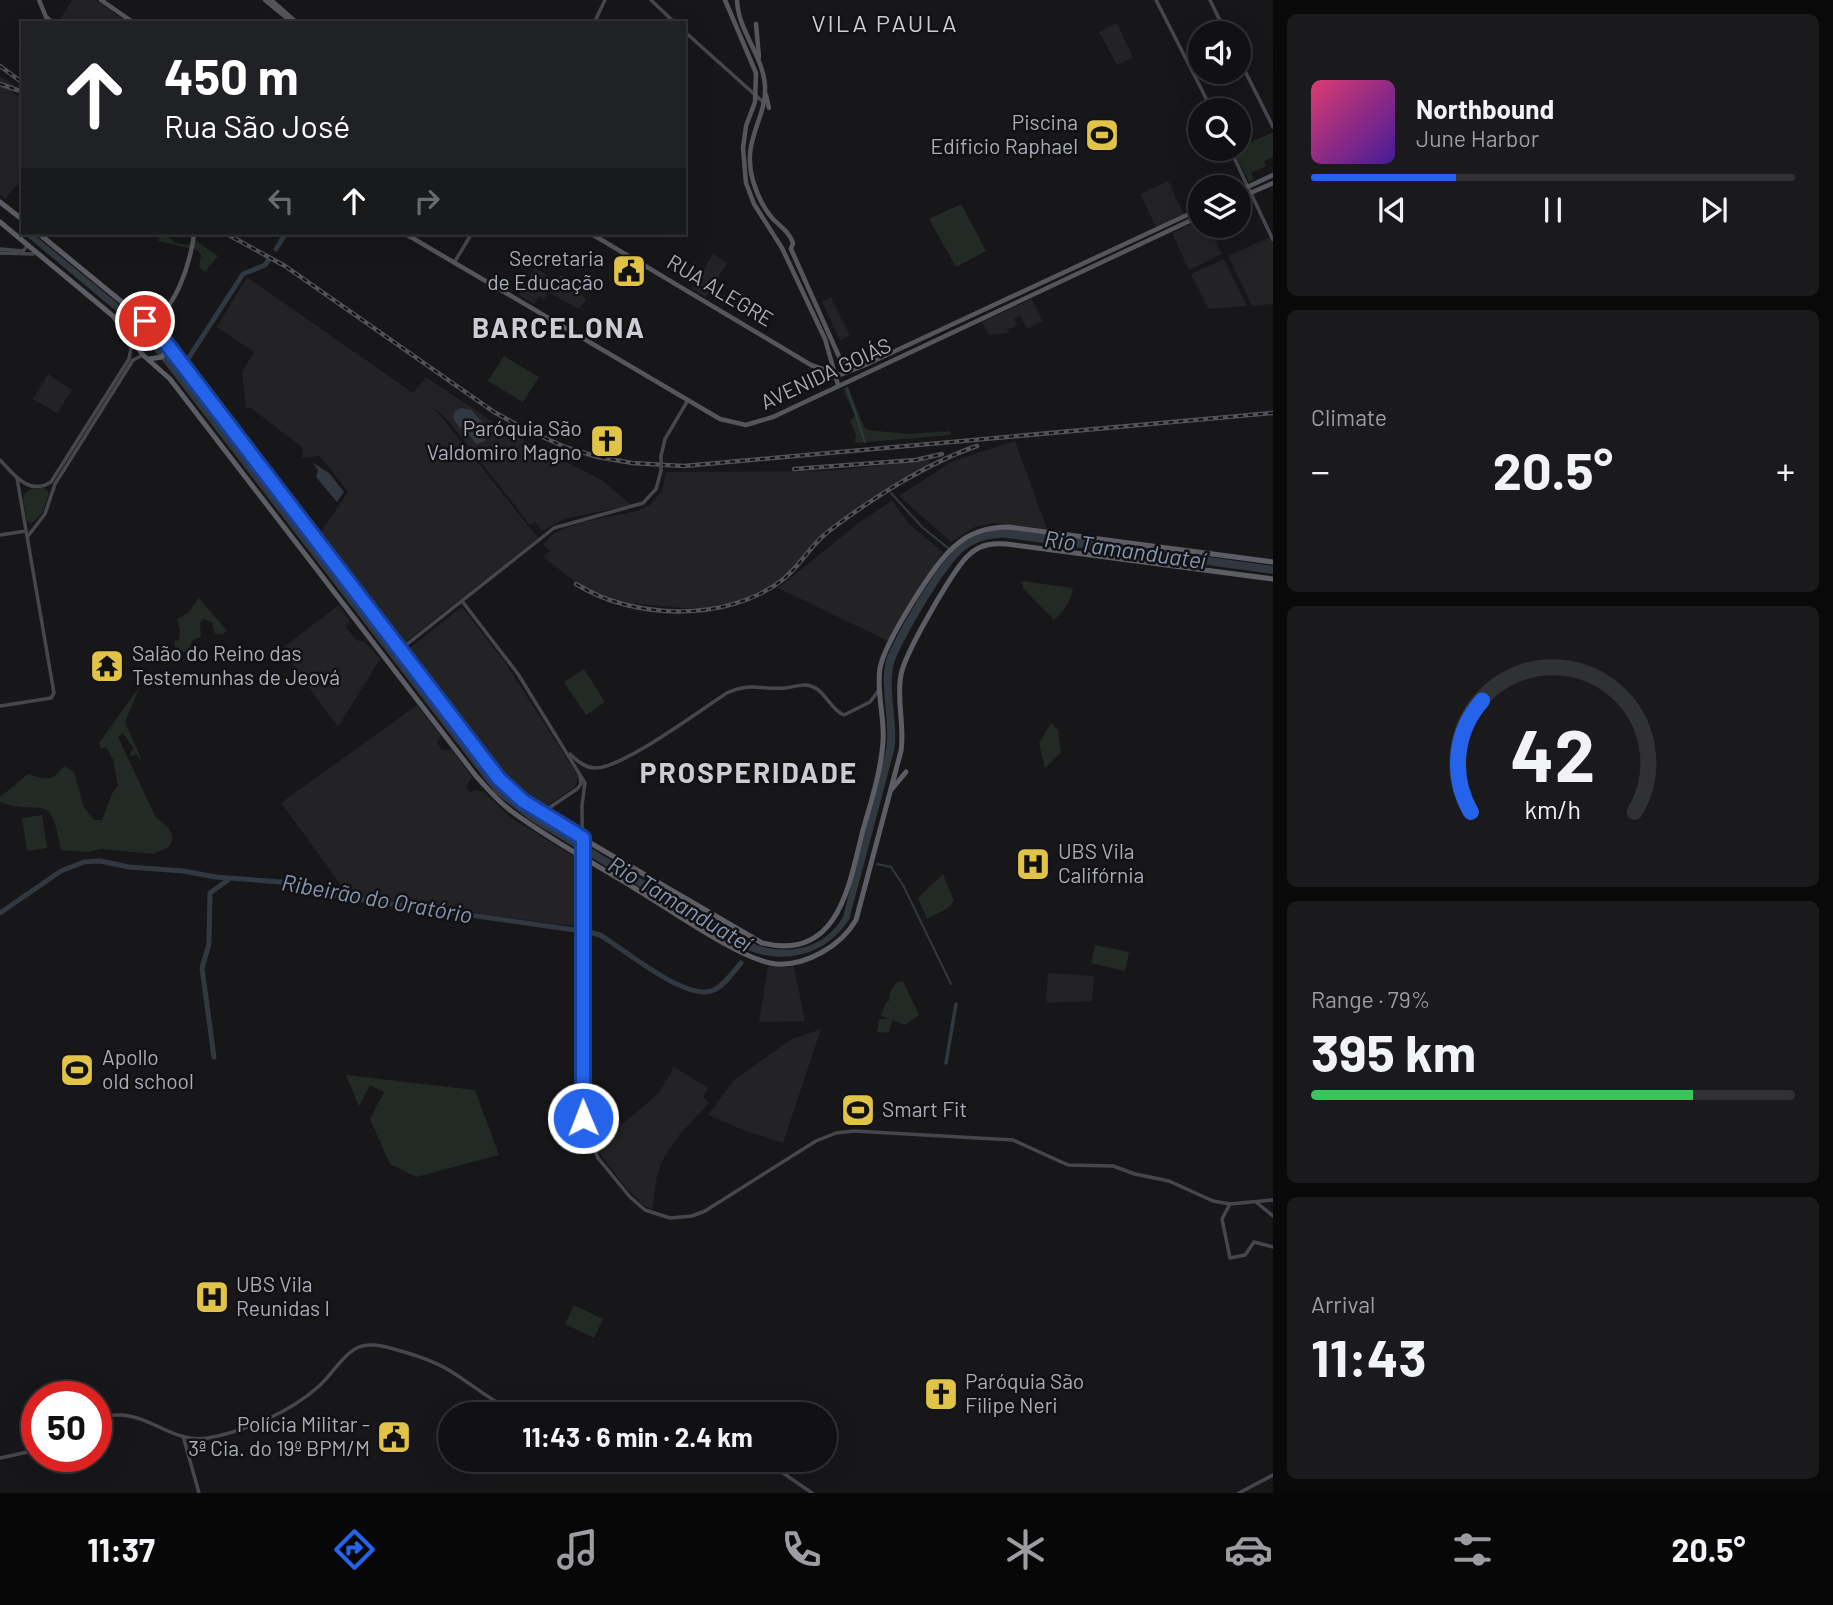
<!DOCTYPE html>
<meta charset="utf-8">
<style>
:root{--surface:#111113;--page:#1a1a1c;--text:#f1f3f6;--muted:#9c9da0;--line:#303133;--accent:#2563eb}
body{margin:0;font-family:Barlow,sans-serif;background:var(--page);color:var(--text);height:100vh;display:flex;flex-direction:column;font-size:26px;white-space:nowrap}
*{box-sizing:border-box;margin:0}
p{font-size:23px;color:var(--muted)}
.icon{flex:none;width:38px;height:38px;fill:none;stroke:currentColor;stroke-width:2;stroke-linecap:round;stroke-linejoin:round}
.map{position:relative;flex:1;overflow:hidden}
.panel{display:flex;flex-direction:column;gap:14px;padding:14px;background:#09090a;width:560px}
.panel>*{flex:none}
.hud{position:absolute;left:21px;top:21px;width:665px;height:214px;border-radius:0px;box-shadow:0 7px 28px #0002,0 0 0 2px var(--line);background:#202124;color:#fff;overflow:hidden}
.controls{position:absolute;left:1188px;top:21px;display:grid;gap:14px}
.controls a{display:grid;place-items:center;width:63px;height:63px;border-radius:50%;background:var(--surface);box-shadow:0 7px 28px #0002,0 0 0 2px var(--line);font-size:35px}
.speed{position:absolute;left:21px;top:1381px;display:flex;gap:14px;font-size:35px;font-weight:700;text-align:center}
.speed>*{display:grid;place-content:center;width:91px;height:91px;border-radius:50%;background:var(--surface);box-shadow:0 7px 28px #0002,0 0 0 2px var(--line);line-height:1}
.speed .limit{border:10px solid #d22;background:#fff;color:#111}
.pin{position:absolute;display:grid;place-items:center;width:60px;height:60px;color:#fff;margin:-30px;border:4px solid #fff;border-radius:50%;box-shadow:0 2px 7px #0007}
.me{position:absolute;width:77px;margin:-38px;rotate:359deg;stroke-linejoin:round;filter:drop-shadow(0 0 5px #0008)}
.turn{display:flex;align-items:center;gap:24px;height:147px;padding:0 28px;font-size:32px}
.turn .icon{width:91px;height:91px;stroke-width:2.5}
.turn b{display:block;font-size:49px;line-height:60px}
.lanes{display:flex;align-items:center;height:66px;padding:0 28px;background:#0003;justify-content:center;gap:35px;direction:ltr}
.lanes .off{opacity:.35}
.big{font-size:52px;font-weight:700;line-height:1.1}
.panel .widget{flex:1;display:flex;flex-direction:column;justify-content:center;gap:10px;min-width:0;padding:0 24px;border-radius:10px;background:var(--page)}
.panel .dial{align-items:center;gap:0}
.dial svg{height:182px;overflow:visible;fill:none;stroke:var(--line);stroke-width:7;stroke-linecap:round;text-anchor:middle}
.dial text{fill:var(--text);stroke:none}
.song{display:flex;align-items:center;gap:21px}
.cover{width:84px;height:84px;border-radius:10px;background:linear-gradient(135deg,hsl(340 70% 55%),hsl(260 70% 35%))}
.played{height:7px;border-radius:4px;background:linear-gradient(90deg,var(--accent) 30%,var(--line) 30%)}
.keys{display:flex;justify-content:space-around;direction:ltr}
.heat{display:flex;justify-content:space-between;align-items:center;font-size:38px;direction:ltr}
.charge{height:10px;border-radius:5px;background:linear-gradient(90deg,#34c759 79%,var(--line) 0)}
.trip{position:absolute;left:438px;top:1402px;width:399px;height:70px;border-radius:35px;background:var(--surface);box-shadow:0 7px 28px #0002,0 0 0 2px var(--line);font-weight:700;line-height:70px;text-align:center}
.dock{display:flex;height:112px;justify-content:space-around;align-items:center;background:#070708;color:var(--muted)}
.dock .icon{width:49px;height:49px}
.dock .active{color:var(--accent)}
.dock b{font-size:32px;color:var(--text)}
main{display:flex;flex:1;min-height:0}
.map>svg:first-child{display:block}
.built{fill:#232325}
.green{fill:#232a25}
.water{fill:#313840}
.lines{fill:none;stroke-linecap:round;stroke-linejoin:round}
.stream{stroke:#313840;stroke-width:2}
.canal{stroke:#313840;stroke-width:3.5}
.river{stroke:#313840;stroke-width:5}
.secondary{stroke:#46474d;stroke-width:3.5}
.primary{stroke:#55555c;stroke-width:4.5}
.trunk{stroke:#5d5e65;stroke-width:5}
.rail-casing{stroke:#515258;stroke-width:4.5}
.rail{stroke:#121214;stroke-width:2;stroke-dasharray:5;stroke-linecap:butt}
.secondary-bridge{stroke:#46474d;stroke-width:3.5}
.route-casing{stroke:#184099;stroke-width:18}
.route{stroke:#2563eb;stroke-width:12}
.labels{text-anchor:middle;stroke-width:5;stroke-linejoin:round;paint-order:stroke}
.poi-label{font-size:21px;fill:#aaacb7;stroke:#121214;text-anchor:start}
.street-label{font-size:21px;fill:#aaacb7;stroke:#121214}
.water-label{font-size:23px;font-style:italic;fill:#8595af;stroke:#121214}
.quarter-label{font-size:24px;letter-spacing:2px;fill:#cbccd4;stroke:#121214}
.district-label{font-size:28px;font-weight:bold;letter-spacing:2px;fill:#cbccd4;stroke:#121214}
</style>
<main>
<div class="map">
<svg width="1273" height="1493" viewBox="0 0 1273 1493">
<rect width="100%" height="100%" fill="#171719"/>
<g class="built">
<path d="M72 0H96L128 23H58Z"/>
<path d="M1117 23 1133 58 1117 65 1099 32Z"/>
<path d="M0 76 14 85 12 92 23 100V183L20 182 5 199 0 194Z"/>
<path d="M1168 181 1184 214 1156 227 1140 194Z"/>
<path d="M1200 220V226H1208L1222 254 1189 270 1172 233Z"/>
<path d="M1270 237 1273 243V304L1252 306 1228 256Z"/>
<path d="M713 254 727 263 706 297 692 289Z"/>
<path d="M1224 259 1247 306 1208 309 1191 274Z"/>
<path d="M535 268 555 280 544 299 539 296 534 304 519 295Z"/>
<path d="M561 275 571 281 586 300 579 309 550 293Z"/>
<path d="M247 277 413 393 426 377 508 432 603 481 631 505 564 519 542 531 535 522 530 525 448 420 434 408 538 538 403 644 319 535 348 492 320 456 302 458 303 448 251 408 246 409 242 372 254 352 217 327Z"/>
<path d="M831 297 850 335 840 340 822 302Z"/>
<path d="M1032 299 1043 321 1027 329 1020 316 1014 319 1017 325 1007 330 1009 333 989 335 982 322Z"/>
<path d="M48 374 72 390 57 413 33 399Z"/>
<path d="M1015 441 1047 529 993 523 975 527 951 542 899 496 953 461Z"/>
<path d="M929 460 930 465 821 537 791 571 776 584 738 601 697 609 629 603 584 588 543 557 550 551 543 544 554 533 583 522 637 511 650 505 662 491 666 472 829 471Z"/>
<path d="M892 501 910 525 943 552 888 641 778 588 861 521Z"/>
<path d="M339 605 350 622 345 626 356 640 365 642 380 659 338 727 281 649Z"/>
<path d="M462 607 504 661 578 776 575 787 543 808 538 806 529 793 524 796 509 784 407 653V650Z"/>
<path d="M417 705 441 736 437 743 442 750H452L472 777 466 787 470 793 475 790 484 792 511 818 580 860 579 927 349 896 323 860 281 803Z"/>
<path d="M768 967H794L805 1021 759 1022Z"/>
<path d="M1048 973 1094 976 1092 1001 1046 1003Z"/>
<path d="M821 1029 783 1143 743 1130 708 1115 735 1079 792 1039Z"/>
<path d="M674 1067 708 1088 703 1096 709 1103 679 1135 662 1161 657 1175 652 1210 641 1203 623 1184 595 1147 659 1093Z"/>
</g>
<g class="green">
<path d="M1273 132V157L1264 161 1266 166 1251 173 1254 180 1249 182 1233 150Z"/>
<path d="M961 204 986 251 956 267 929 219Z"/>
<path d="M162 233 176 243 190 245 192 238 218 256 205 272 199 267 201 255 197 250 158 241Z"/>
<path d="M504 356 539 377 523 402 488 381Z"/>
<path d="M848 387 864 427 867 430 907 434 950 431 951 435 855 443 856 435 850 421 855 416 843 389Z"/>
<path d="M31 489 45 488 49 493 43 512 31 524 27 521 23 499 25 493Z"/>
<path d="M1021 581 1073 588C1071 602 1064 610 1054 620L1024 589Z"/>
<path d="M199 598 227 631 223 634H215L212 622 203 619 200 623 201 637 192 640 189 650 184 652 175 649 174 641 179 640 180 631 177 619 188 613Z"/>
<path d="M584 669 605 702 586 715 564 682Z"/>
<path d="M140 686 125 722 143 763 136 754 131 756 130 753 134 749 123 733 118 737 155 816 169 829 173 838 169 847 153 854 101 849 88 852 61 850C50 787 44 818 0 802V797L28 774C45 780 53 782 64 766L74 772 84 807 94 820H102L113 792 118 786 113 759 106 747 101 749 99 743Z"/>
<path d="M1051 723 1058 730 1061 752 1045 768 1039 743Z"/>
<path d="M42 815 47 848 27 851 22 818Z"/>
<path d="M943 874 954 901 948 908 927 919 918 898Z"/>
<path d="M1095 945 1129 952 1125 971 1091 963Z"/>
<path d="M903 981 919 1015 905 1025 892 1020 889 1033 877 1032 879 1019H889L881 1015 886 1002 889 1001 890 992 897 982Z"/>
<path d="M346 1075 475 1090 499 1155 416 1177 390 1164 370 1119 384 1092 370 1085 359 1106Z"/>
<path d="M574 1305 603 1319 594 1338 565 1324Z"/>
</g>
<g class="water">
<path d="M23 233H32L127 311 160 346 500 788 525 808 734 935C772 956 818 958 843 917L886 750C891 720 879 690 886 660 896 634 940 558 962 543 975 534 991 529 1007 529L1273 566V574L1007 538C991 537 977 541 965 550 946 564 903 639 894 663 887 691 899 722 894 751L849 920C820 962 772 966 731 942L531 821 496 794 158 355 123 317Z"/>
<path d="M461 408 471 410 485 425V441L476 444 464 428 459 427 453 418 455 411Z"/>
<path d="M313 463 329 473 344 492 337 502 316 477 318 470Z"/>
</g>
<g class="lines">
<g class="stream">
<path d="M847 388 865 442"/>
<path d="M891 493 922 527 948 548"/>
<path d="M877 864 891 867 903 885 951 984"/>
</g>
<path class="canal" d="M946 1063 956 1004"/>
<g class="river">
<path d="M276 249 286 233"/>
<path d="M186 362 243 274 265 265 269 259"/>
<path d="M0 913 61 871 84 862 100 861 129 867 183 871 216 877 281 882 349 898 589 932 600 935C624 949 687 1003 714 990 725 985 733 972 741 963"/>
<path d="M214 1057 202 968 209 944 210 893 228 880"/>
</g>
<g class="secondary">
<path d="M651 0 675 23"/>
<path d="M1156 0 1212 110"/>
<path d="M1210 0 1226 33"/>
<path d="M594 23 605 0"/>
<path d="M684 31 763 102"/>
<path d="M1239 59 1273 127"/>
<path d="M1230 149 1273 240"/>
<path d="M0 249 23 251 28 245"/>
<path d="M0 253 33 254 35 252"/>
<path d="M454 263 472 233"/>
<path d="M661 456 665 439 688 400"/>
<path d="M0 460C14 475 29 496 51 482L129 359 132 342"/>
<path d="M0 535 26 531"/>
<path d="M28 536 45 514 55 484 133 360 143 355"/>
<path d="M462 601 518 674 585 783 582 805 584 1125 598 1158 630 1197 645 1210 670 1218 692 1216 705 1211 816 1141 836 1133 854 1131 1013 1140 1068 1165 1113 1166 1135 1174 1169 1181 1213 1201 1230 1204 1273 1200"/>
<path d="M401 649 554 528 643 503 656 489 661 471"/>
<path d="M0 706 51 698 54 693 17 478"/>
<path d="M570 754C577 761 584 767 594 768 621 770 700 710 727 693 751 682 762 690 785 688 797 687 805 681 817 689 827 696 832 710 844 715L870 702 878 691"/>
<path d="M543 812 577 789 581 784 580 776"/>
<path d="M1256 1202 1273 1216"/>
<path d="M1230 1204 1222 1219 1230 1258 1245 1255 1254 1242 1273 1247"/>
<path d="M96 1419C144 1402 166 1445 208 1438 246 1431 290 1412 318 1387 331 1376 341 1357 355 1349 366 1342 385 1346 397 1350 416 1355 439 1363 455 1374 478 1389 493 1402 518 1414"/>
<path d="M183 1436 199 1493"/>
<path d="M0 1458 37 1450"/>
<path d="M764 1460 812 1493"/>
<path d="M1239 1493 1273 1475"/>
</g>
<g class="primary">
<path d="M39 0 46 17 53 23"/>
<path d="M101 0 134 23"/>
<path d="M265 0 293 23"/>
<path d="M271 0 297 23"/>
<path d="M725 0 756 73 755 102 746 126 743 148 746 183 754 204 782 248 825 339 838 385"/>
<path d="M737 0C738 31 763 55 765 86 767 119 741 140 753 181 757 194 764 209 773 219 782 228 789 232 793 243L791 249"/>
<path d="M756 24 759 57"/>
<path d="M766 95 769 108"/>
<path d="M1239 191 1273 175"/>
<path d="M1239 198 1273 183"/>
<path d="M404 233 720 419 746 425 773 417 1200 216"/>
<path d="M590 233 811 365 840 375 863 366 1200 209"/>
<path d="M791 249 841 361 848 367H858"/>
<path d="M146 321C175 318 192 257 194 233"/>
<path d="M159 334 161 315"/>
</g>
<g class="trunk">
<path d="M0 202 23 220"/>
<path d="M0 222 113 316 143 355 170 379 476 776C488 789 499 803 514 813 552 841 595 864 636 889 668 908 742 961 776 964 806 966 841 946 856 920L901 751C905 726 896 700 901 675 904 655 955 565 971 553 982 544 993 543 1007 544L1273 579"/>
<path d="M38 233 156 330 509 790 587 841 762 943C839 962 849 885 863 830 871 802 881 771 883 742 885 717 876 693 880 668 885 642 935 562 955 546 970 532 989 527 1009 527L1273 562"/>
<path d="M121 324 140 317"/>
<path d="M149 359 162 357 167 347"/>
<path d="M891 790 906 772"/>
</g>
<g class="rail-casing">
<g id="rail">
<path d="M0 66 23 83"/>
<path d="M0 84 23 92"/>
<path d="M225 233 285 266 494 412 523 428 565 447 598 457 632 463 684 466 1273 413"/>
<path d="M794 469 916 460 942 454"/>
<path d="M576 584C634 620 726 622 781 581 800 567 810 545 829 531 869 500 929 462 977 446"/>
</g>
</g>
<use href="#rail" class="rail"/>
<path class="secondary-bridge" d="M661 471V456"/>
</g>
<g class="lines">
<g class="route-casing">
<path id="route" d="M145 321 156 330 499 779 523 801 583 838V1118"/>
</g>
<use href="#route" class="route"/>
</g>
<defs>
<g id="stadium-square" transform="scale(1.75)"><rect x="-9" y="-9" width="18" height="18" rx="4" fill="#e0c347" stroke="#121214"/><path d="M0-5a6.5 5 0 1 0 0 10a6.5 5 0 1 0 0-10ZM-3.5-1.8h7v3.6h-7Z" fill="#111"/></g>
<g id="civic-square" transform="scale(1.75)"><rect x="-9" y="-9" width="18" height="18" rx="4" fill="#e0c347" stroke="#121214"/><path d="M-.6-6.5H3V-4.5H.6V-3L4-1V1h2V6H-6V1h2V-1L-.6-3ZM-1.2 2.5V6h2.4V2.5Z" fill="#111"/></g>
<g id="church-square" transform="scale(1.75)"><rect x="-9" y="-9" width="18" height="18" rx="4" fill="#e0c347" stroke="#121214"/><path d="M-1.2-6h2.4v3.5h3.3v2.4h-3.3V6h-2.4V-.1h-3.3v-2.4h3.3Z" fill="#111"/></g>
<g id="temple-square" transform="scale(1.75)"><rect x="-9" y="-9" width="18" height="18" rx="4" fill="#e0c347" stroke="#121214"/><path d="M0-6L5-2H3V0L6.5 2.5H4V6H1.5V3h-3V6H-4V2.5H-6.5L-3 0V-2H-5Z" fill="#111"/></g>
<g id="hospital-square" transform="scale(1.75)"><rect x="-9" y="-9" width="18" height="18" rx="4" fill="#e0c347" stroke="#121214"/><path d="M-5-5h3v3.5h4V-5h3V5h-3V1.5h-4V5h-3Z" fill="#111"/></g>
</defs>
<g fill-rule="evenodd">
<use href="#stadium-square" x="1102" y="135"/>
<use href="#civic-square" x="629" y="271"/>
<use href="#church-square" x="607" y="441"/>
<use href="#temple-square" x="107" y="666"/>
<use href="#hospital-square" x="1033" y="864"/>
<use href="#stadium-square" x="77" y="1070"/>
<use href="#stadium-square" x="858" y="1110"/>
<use href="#hospital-square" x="212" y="1297"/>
<use href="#church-square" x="941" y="1394"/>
<use href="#civic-square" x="394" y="1437"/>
</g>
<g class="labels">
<g class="poi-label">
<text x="1078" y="130" text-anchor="end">Piscina<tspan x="1078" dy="24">Edificio Raphael</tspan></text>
<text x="604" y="266" text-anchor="end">Secretaria<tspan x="604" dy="24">de Educação</tspan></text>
<text x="582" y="436" text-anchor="end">Paróquia São<tspan x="582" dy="24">Valdomiro Magno</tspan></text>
<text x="132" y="661">Salão do Reino das<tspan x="132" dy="24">Testemunhas de Jeová</tspan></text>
<text x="1058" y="859">UBS Vila<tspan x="1058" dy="24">Califórnia</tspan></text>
<text x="102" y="1065">Apollo<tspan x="102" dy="24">old school</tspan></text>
<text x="882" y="1117">Smart Fit</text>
<text x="236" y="1292">UBS Vila<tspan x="236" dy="24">Reunidas I</tspan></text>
<text x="965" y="1389">Paróquia São<tspan x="965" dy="24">Filipe Neri</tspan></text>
<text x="370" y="1432" text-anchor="end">Polícia Militar -<tspan x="370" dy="24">3ª Cia. do 19º BPM/M</tspan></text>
</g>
<g class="street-label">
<text transform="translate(720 291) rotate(31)" y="7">RUA ALEGRE</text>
<text transform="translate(826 374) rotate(-25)" y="7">AVENIDA GOIÁS</text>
</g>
<g class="water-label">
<text transform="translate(1125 550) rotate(8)" y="8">Rio Tamanduateí</text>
<text transform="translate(377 899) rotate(10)" y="8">Ribeirão do Oratório</text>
<text transform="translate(680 904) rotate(31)" y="8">Rio Tamanduateí</text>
</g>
<g class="quarter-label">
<text x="885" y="32">VILA PAULA</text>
</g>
<g class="district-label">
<text x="559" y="338">BARCELONA</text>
<text x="749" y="783">PROSPERIDADE</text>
</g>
</g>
</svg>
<div class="controls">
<a><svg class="icon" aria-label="sound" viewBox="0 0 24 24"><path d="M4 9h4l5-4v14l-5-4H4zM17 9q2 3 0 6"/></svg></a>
<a><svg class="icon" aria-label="search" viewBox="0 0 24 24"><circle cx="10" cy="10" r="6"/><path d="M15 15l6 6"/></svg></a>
<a><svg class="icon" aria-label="layers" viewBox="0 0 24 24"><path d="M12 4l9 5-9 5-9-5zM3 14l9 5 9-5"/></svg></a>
</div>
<div class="speed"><div class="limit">50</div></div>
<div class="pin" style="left:145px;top:321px;background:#d93025"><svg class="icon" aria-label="arrive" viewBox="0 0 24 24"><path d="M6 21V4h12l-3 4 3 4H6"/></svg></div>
<svg class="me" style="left:583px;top:1118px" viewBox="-20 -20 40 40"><circle r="17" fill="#2563eb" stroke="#fff" stroke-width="3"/><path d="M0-11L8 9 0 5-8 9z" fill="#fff"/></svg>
<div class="trip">11:43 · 6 min · 2.4 km</div>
<div class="hud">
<div class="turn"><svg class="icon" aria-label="ahead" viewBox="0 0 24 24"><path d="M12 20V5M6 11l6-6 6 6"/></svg><div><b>450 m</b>Rua São José</div></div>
<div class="lanes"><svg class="icon off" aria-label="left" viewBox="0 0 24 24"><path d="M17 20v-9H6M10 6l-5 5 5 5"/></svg><svg class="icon" aria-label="ahead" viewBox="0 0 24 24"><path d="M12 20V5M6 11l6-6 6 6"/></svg><svg class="icon off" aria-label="right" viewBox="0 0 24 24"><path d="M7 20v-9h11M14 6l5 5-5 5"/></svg></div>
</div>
</div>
<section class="panel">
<div class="widget">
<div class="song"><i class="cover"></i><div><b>Northbound</b><p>June Harbor</p></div></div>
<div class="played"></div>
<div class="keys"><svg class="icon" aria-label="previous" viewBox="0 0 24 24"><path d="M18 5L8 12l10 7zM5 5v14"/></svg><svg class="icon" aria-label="pause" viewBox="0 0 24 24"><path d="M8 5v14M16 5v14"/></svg><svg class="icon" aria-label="next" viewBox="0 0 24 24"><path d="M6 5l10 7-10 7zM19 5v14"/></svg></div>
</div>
<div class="widget"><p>Climate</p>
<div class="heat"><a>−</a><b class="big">20.5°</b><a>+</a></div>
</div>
<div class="widget dial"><svg viewBox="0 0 100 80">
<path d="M14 69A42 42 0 1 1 86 69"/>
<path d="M14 69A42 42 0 0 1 19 20" stroke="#2563eb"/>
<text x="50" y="56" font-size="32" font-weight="700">42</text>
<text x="50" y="72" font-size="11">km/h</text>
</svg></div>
<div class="widget"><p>Range · 79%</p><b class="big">395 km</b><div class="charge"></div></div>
<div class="widget"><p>Arrival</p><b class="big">11:43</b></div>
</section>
</main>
<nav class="dock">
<b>11:37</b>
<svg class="icon active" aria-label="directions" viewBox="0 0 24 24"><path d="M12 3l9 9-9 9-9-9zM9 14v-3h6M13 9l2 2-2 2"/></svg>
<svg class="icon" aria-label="music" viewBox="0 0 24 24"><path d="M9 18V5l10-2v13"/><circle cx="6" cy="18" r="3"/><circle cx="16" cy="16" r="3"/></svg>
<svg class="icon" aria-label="phone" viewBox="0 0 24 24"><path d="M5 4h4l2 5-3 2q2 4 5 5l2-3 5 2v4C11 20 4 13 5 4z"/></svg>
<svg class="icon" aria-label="climate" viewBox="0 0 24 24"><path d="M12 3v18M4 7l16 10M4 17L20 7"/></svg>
<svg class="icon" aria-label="car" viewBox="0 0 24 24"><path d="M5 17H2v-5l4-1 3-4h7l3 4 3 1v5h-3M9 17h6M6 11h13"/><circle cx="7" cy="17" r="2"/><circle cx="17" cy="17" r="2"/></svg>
<svg class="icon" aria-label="filters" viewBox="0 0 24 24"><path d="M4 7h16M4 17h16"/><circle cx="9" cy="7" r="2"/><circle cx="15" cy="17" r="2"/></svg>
<b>20.5°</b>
</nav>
